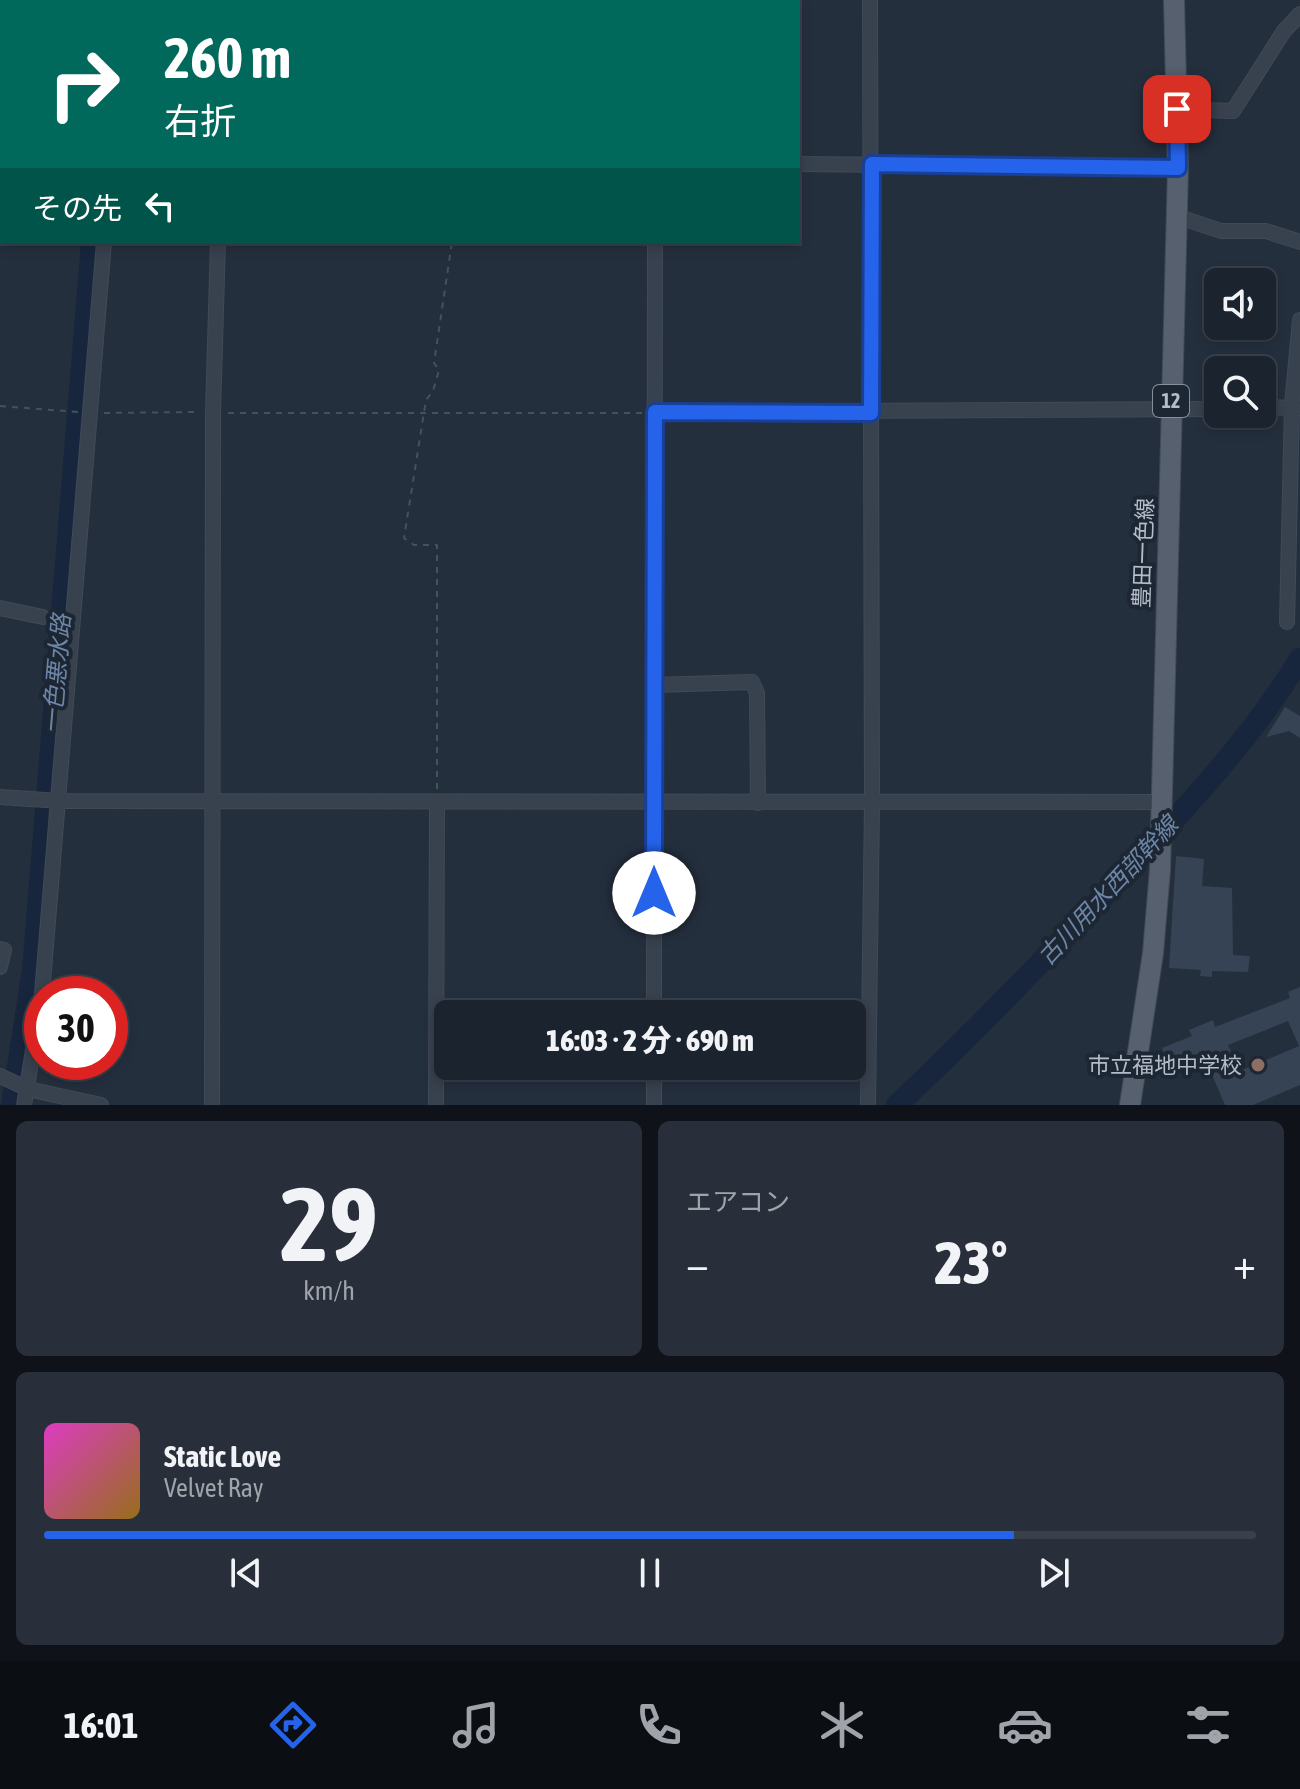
<!DOCTYPE html>
<html lang="ja">
<meta charset="utf-8">
<style>
:root{--surface:#1b232e;--page:#282f3a;--text:#f1f3f6;--muted:#a0a4aa;--line:#39404a;--accent:#2563eb}
body{margin:0;font-family:"Asap Condensed","Noto Sans JP",sans-serif;background:var(--page);color:var(--text);height:100vh;display:flex;flex-direction:column;font-size:30px;white-space:nowrap}
*{box-sizing:border-box;margin:0}
p{font-size:26px;color:var(--muted)}
.icon{flex:none;width:44px;height:44px;fill:none;stroke:currentColor;stroke-width:2;stroke-linecap:round;stroke-linejoin:round}
.map{position:relative;height:1105px;overflow:hidden}
.panel{display:flex;flex-direction:column;gap:16px;padding:16px;background:#0f1319;flex:1}
.panel>*{flex:none}
.hud{position:absolute;left:0px;top:0px;width:800px;height:244px;box-shadow:0 4px 12px #0003,0 0 0 2px var(--line);background:#00695c;color:#fff;overflow:hidden}
.tools{position:absolute;left:1204px;top:268px;display:grid;gap:16px}
.tools a{display:grid;place-items:center;width:72px;height:72px;border-radius:12px;background:var(--surface);box-shadow:0 4px 12px #0003,0 0 0 2px var(--line);font-size:40px}
.speed{position:absolute;left:24px;top:976px;display:flex;gap:16px;font-size:40px;font-weight:700;text-align:center}
.speed>*{display:grid;place-content:center;width:104px;height:104px;border-radius:50%;background:var(--surface);box-shadow:0 4px 12px #0003,0 0 0 2px var(--line);line-height:1}
.speed .limit{border:12px solid #d22;background:#fff;color:#111}
.pin{position:absolute;display:grid;place-items:center;width:68px;height:68px;color:#fff;margin:-34px;border-radius:16px;box-shadow:0 4px 12px #0006}
.me{position:absolute;width:88px;margin:-44px;rotate:0deg;stroke-linejoin:round;filter:drop-shadow(0 0 6px #0008)}
.turn{display:flex;align-items:center;gap:28px;height:168px;padding:0 32px;font-size:36px}
.turn .icon{width:104px;height:104px;stroke-width:2.5}
.turn b{display:block;font-size:56px;line-height:68px}
.then{display:flex;align-items:center;height:76px;padding:0 32px;background:#0003;gap:16px;font-size:30px}
.big{font-size:60px;font-weight:800;line-height:1.1}
.panel .card{flex:1;display:flex;flex-direction:column;justify-content:center;gap:12px;min-width:0;padding:0 28px;border-radius:12px;background:var(--page)}
.panel .dial{align-items:center;gap:0}
.dial b{font-size:104px;line-height:1}
.song{display:flex;align-items:center;gap:24px}
.cover{width:96px;height:96px;border-radius:12px;background:linear-gradient(135deg,hsl(310 70% 55%),hsl(40 70% 35%))}
.played{height:8px;border-radius:4px;background:linear-gradient(90deg,var(--accent) 80%,var(--line) 80%)}
.keys{display:flex;justify-content:space-around;direction:ltr}
.heat{display:flex;justify-content:space-between;align-items:center;font-size:44px;direction:ltr}
.panel .tiles{flex:1;display:grid;gap:16px;grid-template-columns:1fr 1fr}
.card:last-child{grid-column:span 2}
.trip{position:absolute;left:434px;top:1000px;width:432px;height:80px;border-radius:12px;background:var(--surface);box-shadow:0 4px 12px #0003,0 0 0 2px var(--line);font-weight:800;line-height:80px;text-align:center}
.dock{display:flex;height:128px;justify-content:space-around;align-items:center;background:#0b0e12;color:var(--muted)}
.dock .icon{width:56px;height:56px}
.dock .current{color:var(--accent)}
.dock b{font-size:36px;color:var(--text)}
.map>svg:first-child{display:block}
.lines{fill:none;stroke-linecap:round;stroke-linejoin:round}
.river{stroke:#17263c;stroke-width:22}
.building{fill:#364354;fill-rule:evenodd}
.street-casing{stroke:#414a57;stroke-width:16}
.primary-casing{stroke:#414a57;stroke-width:22}
.path{stroke:#3f5557;stroke-width:2;stroke-dasharray:6 6;stroke-linecap:butt}
.street{stroke:#38414e;stroke-width:14}
.primary{stroke:#56606e;stroke-width:20}
.route-casing{stroke:#184099;stroke-width:20}
.route{stroke:#2563eb;stroke-width:14}
.education-dot{fill:#8d6e63;stroke:#1d2633;stroke-width:3}
.labels{text-anchor:middle;stroke-width:8;stroke-linejoin:round;paint-order:stroke}
.shield{fill:#1d2633;stroke:#878f9c;stroke-width:2}
.shield-label{font-size:20px;font-weight:bold;fill:#b4bcc9}
.street-label{font-size:22px;fill:#b4bcc9;stroke:#1d2633}
.poi-label{font-size:22px;fill:#b4bcc9;stroke:#1d2633;text-anchor:end}
.water-label{font-size:24px;font-style:italic;fill:#6d86a8;stroke:#1d2633}
</style>
<div class="map">
<svg width="1300" height="1105" viewBox="0 0 1300 1105">
<rect width="100%" height="100%" fill="#242f3e"/>
<g class="lines">
<g class="river">
<path d="M12 1105 33 970 92 242"/>
<path d="M897 1105C973 1034 1044 960 1115 884 1181 813 1249 742 1300 659"/>
</g>
</g>
<g class="building">
<path d="M1285 707 1300 716V738L1289 731 1266 737Z"/>
<path d="M1176 856 1204 859 1202 886 1232 888 1233 955 1250 956 1248 972 1212 971V977L1200 976 1201 970 1169 968Z"/>
<path d="M1300 987V1085L1253 1105H1225L1203 1054 1170 1067 1162 1048 1192 1036 1189 1030 1213 1020 1215 1027 1290 998 1288 992ZM1288 1021 1299 1046 1240 1071 1228 1045Z"/>
</g>
<g class="lines">
<g class="street-casing">
<g id="street">
<path d="M22 0V2"/>
<path d="M453 0V2"/>
<path d="M656 0V2"/>
<path d="M105 2 109 0"/>
<path d="M121 2V0"/>
<path d="M292 2 293 0"/>
<path d="M1177 109 1233 111 1284 31 1300 14"/>
<path d="M0 142 2 139"/>
<path d="M798 164 1178 168"/>
<path d="M1176 216 1221 231H1266L1300 242"/>
<path d="M1262 407 1300 408"/>
<path d="M655 412 1218 409"/>
<path d="M0 608 43 617"/>
<path d="M1287 622 1292 405 1300 320"/>
<path d="M654 685 752 682 757 693 758 803"/>
<path d="M0 797 60 801 1160 802"/>
<path d="M0 949 4 950 0 967"/>
<path d="M42 994 104 242"/>
<path d="M654 1014 655 242"/>
<path d="M0 1076 28 1089 101 1105"/>
<path d="M24 1105 42 995"/>
<path d="M212 1105 213 412 218 242"/>
<path d="M436 1105 437 802"/>
<path d="M654 1105V1066"/>
<path d="M868 1105 872 803 870 0"/>
</g>
</g>
<g class="primary-casing">
<path id="primary" d="M1130 1105 1153 953 1160 870 1178 168 1174 0"/>
</g>
<g class="path">
<path d="M0 406 78 412"/>
<path d="M104 413 198 412"/>
<path d="M228 413H642"/>
<path d="M437 789V545H414L404 538 426 400 433 391 439 370 434 363 452 242"/>
</g>
<use href="#street" class="street"/>
<use href="#primary" class="primary"/>
</g>
<g class="lines">
<g class="route-casing">
<path id="route" d="M654 893 655 412 871 413 872 164 1178 168 1177 109"/>
</g>
<use href="#route" class="route"/>
</g>
<circle class="education-dot" cx="1258" cy="1065" r="8"/>
<g class="labels">
<rect class="shield" x="1153" y="385" width="36" height="32" rx="6"/>
<g class="shield-label">
<text x="1171" y="408">12</text>
</g>
<g class="street-label">
<text transform="translate(1143 553) rotate(-88)" y="8">豊田一色線</text>
</g>
<g class="poi-label">
<text x="1242" y="1073">市立福地中学校</text>
</g>
<g class="water-label">
<text transform="translate(57 674) rotate(-85)" y="8">一色悪水路</text>
<text transform="translate(1108 891) rotate(-47)" y="8">古川用水西部幹線</text>
</g>
</g>
</svg>
<div class="tools">
<a><svg class="icon" aria-label="sound" viewBox="0 0 24 24"><path d="M4 9h4l5-4v14l-5-4H4zM17 9q2 3 0 6"/></svg></a>
<a><svg class="icon" aria-label="search" viewBox="0 0 24 24"><circle cx="10" cy="10" r="6"/><path d="M15 15l6 6"/></svg></a>
</div>
<div class="speed"><div class="limit">30</div></div>
<div class="pin" style="left:1177px;top:109px;background:#d93025"><svg class="icon" aria-label="arrive" viewBox="0 0 24 24"><path d="M6 21V4h12l-3 4 3 4H6"/></svg></div>
<svg class="me" style="left:654px;top:893px" viewBox="-20 -20 40 40"><circle r="19" fill="#fff"/><path d="M0-13L10 11 0 6-10 11z" fill="#2563eb"/></svg>
<div class="trip">16:03 · 2 分 · 690 m</div>
<div class="hud">
<div class="turn"><svg class="icon" aria-label="right" viewBox="0 0 24 24"><path d="M7 20v-9h11M14 6l5 5-5 5"/></svg><div><b>260 m</b>右折</div></div>
<div class="then">その先<svg class="icon" aria-label="left" viewBox="0 0 24 24"><path d="M17 20v-9H6M10 6l-5 5 5 5"/></svg></div>
</div>
</div>
<section class="panel">
<div class="tiles">
<div class="card dial"><b>29</b><p>km/h</p></div>
<div class="card"><p>エアコン</p>
<div class="heat"><a>−</a><b class="big">23°</b><a>+</a></div>
</div>
<div class="card">
<div class="song"><i class="cover"></i><div><b>Static Love</b><p>Velvet Ray</p></div></div>
<div class="played"></div>
<div class="keys"><svg class="icon" aria-label="previous" viewBox="0 0 24 24"><path d="M18 5L8 12l10 7zM5 5v14"/></svg><svg class="icon" aria-label="pause" viewBox="0 0 24 24"><path d="M8 5v14M16 5v14"/></svg><svg class="icon" aria-label="next" viewBox="0 0 24 24"><path d="M6 5l10 7-10 7zM19 5v14"/></svg></div>
</div>
</div>
</section>
<nav class="dock">
<b>16:01</b>
<svg class="icon current" aria-label="directions" viewBox="0 0 24 24"><path d="M12 3l9 9-9 9-9-9zM9 14v-3h6M13 9l2 2-2 2"/></svg>
<svg class="icon" aria-label="music" viewBox="0 0 24 24"><path d="M9 18V5l10-2v13"/><circle cx="6" cy="18" r="3"/><circle cx="16" cy="16" r="3"/></svg>
<svg class="icon" aria-label="phone" viewBox="0 0 24 24"><path d="M5 4h4l2 5-3 2q2 4 5 5l2-3 5 2v4C11 20 4 13 5 4z"/></svg>
<svg class="icon" aria-label="climate" viewBox="0 0 24 24"><path d="M12 3v18M4 7l16 10M4 17L20 7"/></svg>
<svg class="icon" aria-label="car" viewBox="0 0 24 24"><path d="M5 17H2v-5l4-1 3-4h7l3 4 3 1v5h-3M9 17h6M6 11h13"/><circle cx="7" cy="17" r="2"/><circle cx="17" cy="17" r="2"/></svg>
<svg class="icon" aria-label="filters" viewBox="0 0 24 24"><path d="M4 7h16M4 17h16"/><circle cx="9" cy="7" r="2"/><circle cx="15" cy="17" r="2"/></svg>
</nav>
